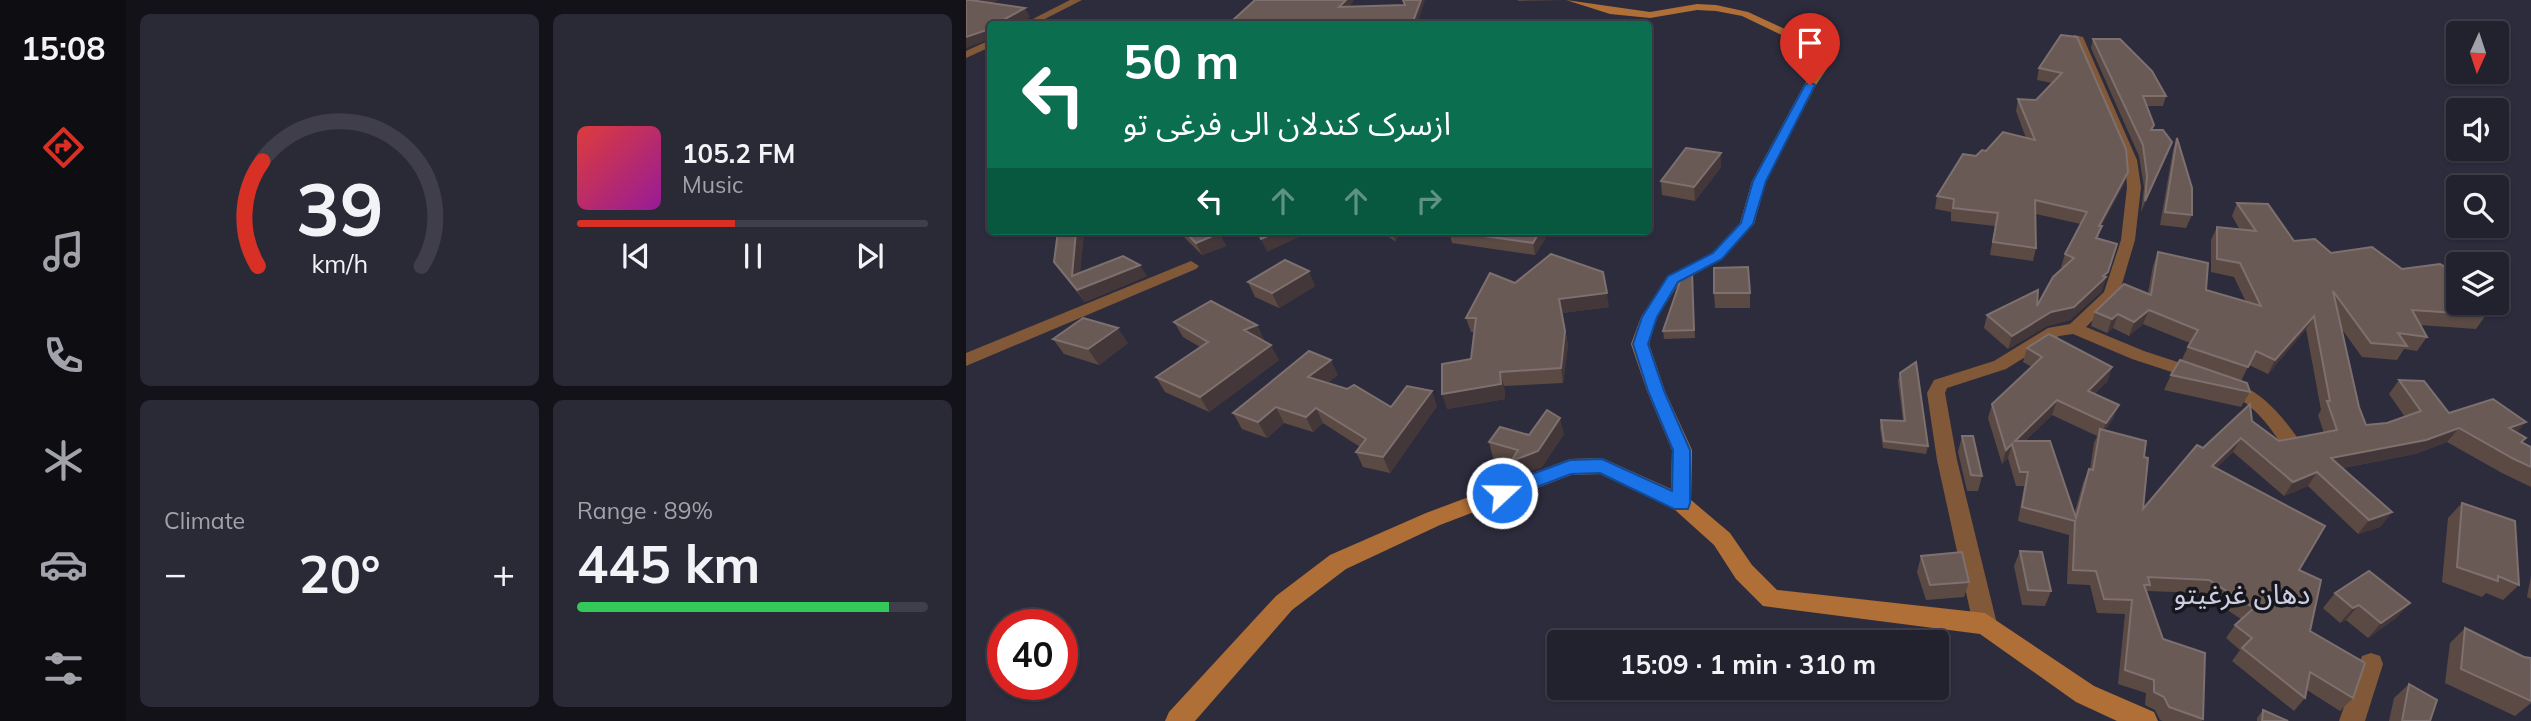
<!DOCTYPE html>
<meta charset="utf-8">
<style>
:root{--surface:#22212e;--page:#2a2936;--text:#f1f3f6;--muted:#a2a3aa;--line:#3f3e4a;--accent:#d93025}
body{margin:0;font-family:Mulish,"Noto Sans Arabic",sans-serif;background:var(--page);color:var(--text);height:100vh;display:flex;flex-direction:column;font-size:26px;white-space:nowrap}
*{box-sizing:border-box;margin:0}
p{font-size:23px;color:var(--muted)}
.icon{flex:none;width:38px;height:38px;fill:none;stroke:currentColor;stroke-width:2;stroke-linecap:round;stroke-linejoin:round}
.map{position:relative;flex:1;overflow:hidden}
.side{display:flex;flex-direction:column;gap:14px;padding:14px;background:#131219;width:840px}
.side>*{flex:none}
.guide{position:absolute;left:21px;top:21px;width:665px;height:214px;border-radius:7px;box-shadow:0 2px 5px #0004,0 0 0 2px var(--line);background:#0b6e4f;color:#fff;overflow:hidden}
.needle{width:46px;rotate:183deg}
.controls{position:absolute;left:1480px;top:21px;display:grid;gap:14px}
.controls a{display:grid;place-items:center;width:63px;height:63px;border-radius:7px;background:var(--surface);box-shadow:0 2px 5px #0004,0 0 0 2px var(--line);font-size:35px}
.speed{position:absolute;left:21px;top:609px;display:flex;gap:14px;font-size:35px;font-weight:700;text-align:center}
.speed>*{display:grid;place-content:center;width:91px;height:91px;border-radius:50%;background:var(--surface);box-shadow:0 2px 5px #0004,0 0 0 2px var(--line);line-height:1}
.speed .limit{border:10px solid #d22;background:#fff;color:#111}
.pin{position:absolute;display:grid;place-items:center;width:60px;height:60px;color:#fff;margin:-72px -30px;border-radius:50% 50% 50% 0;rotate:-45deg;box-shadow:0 0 7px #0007}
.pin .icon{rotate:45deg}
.me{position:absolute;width:77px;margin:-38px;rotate:69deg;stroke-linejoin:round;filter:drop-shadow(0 0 5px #0008)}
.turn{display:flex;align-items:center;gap:24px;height:147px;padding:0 21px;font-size:32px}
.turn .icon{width:91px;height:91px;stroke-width:2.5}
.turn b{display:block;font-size:49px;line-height:60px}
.lanes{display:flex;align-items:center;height:66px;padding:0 21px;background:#0003;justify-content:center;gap:35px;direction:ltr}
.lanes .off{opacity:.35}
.big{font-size:52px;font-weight:700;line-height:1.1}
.side .widget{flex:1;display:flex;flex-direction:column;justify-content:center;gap:10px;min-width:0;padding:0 24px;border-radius:10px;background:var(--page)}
.side .dial{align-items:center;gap:0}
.dial svg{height:182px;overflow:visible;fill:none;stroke:var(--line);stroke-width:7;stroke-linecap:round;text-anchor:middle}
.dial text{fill:var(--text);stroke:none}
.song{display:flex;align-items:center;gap:21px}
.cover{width:84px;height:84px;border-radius:10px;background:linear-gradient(135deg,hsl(0 70% 55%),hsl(300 70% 35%))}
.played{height:7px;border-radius:4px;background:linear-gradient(90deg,var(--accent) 45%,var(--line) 45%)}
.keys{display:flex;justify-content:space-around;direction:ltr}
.heat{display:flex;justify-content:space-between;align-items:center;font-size:38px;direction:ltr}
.charge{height:10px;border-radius:5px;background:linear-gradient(90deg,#34c759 89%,var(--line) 0)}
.side .tiles{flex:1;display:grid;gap:14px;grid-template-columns:repeat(2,1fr)}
.trip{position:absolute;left:581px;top:630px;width:402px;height:70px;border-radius:7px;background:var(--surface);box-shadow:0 2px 5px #0004,0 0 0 2px var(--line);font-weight:700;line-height:70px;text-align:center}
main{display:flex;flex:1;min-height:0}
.tabs{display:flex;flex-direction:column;width:126px;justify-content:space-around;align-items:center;background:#0e0d12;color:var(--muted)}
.tabs .icon{width:49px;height:49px}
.tabs .on{color:var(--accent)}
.tabs b{font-size:32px;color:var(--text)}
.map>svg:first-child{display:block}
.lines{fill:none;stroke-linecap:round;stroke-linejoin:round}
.street{fill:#825938;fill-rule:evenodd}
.secondary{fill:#b06f37;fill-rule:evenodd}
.wall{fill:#5b4a44;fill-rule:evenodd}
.shaded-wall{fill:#433739}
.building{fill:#6a5a56;stroke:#7d706e;stroke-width:2}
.route{fill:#1a73e8;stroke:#114b97;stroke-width:2}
.labels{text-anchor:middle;stroke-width:7;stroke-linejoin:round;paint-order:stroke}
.near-quarter-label{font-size:28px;fill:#cdcee3;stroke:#16161d}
</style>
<main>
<nav class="tabs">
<b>15:08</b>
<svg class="icon on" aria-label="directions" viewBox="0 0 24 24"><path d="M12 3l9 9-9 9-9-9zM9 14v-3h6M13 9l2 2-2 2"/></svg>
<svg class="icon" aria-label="music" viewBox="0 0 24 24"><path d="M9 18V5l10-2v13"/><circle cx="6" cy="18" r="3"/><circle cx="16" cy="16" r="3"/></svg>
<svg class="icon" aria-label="phone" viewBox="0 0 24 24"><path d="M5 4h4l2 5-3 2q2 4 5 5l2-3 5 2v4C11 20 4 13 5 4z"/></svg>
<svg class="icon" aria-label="climate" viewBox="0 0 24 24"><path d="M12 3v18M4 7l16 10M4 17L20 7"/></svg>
<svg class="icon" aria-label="car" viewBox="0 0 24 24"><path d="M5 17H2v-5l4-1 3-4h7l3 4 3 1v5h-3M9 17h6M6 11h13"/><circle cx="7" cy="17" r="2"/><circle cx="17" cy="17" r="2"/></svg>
<svg class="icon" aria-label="filters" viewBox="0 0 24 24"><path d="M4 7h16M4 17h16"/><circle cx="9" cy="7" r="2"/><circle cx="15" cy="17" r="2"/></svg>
</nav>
<section class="side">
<div class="tiles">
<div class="widget dial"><svg viewBox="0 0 100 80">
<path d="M14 69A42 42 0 1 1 86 69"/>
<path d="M14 69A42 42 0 0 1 16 23" stroke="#d93025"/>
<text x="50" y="56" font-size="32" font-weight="700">39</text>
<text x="50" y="72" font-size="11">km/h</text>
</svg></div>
<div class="widget">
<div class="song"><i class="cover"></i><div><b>105.2 FM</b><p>Music</p></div></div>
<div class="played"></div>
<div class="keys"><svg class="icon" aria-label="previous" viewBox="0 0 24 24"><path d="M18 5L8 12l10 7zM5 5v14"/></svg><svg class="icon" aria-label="pause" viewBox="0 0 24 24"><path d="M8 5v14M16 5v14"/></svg><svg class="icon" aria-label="next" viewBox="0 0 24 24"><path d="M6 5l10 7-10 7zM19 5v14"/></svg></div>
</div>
<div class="widget"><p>Climate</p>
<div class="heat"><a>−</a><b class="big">20°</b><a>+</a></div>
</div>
<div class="widget"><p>Range · 89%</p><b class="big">445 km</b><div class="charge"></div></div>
</div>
</section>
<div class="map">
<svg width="1565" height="721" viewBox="0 0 1565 721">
<rect width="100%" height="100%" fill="#2d2c3d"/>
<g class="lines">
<g class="street">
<path d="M104 0H116L69 24H57Z"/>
<path d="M1108 35 1117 37 1171 160 1175 187 1169 240 1153 294 1120 327 1178 351 1236 370 1239 374 1230 380 1224 378 1166 359 1107 334 1093 336 1040 369 981 388 979 393 991 460 1031 624 1027 631 1019 635 1011 631 1007 624 971 460 961 393 968 380 1028 361 1082 328 1104 324 1138 292 1155 240 1161 187 1159 160 1107 37Z"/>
<path d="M24 40V47L0 58V51Z"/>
<path d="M225 261 233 266 230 269 0 366V353Z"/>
<path d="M1262 380C1293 389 1313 412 1331 437L1334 442 1331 447H1317C1307 431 1296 416 1281 404 1272 398 1259 395 1253 386Z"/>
<path d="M1405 653 1414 656 1417 664 1399 721H1373L1396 656Z"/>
</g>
<path class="secondary" d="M600 0 684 12 731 4 750 5 782 12 858 47 864 64 850 85 800 181 788 224 756 259 713 283 691 317 683 344 699 391 726 450 725 500 764 533 786 565 811 590 1019 613 1128 686 1188 712 1192 721H1151L1110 702 1014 634 797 606 770 579 748 545 708 509 634 474 605 475 474 525 380 569 326 610 229 721H199L203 712 310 596 364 555 460 513 604 459 636 458 705 489 706 450 681 391 665 344 675 317 701 277 746 253 774 223 786 181 838 85 854 64 849 51 776 16 750 11 731 10 684 18 644 14Z"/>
</g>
<g class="wall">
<path d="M552 0H599L552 1Z"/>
<path d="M1095 35 1162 172 1158 184 1135 226 1132 239 1136 291 1104 320 1081 326 1042 349 1018 328 1021 315 1071 306 1097 268 1095 267 1099 254 1115 224 1070 214V248L1067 261 1024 255 1029 226 985 221V212L969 209 971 196 1010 156 1020 151 1060 138 1050 111 1052 99 1070 100 1086 83 1071 80 1073 68Z"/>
<path d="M1127 39 1200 96 1197 106H1181L1186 130 1206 142 1175 212 1178 187 1173 156 1125 48Z"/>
<path d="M1211 138 1226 215 1220 228 1194 225 1207 150Z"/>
<path d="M755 153V167L729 201 696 195 695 181Z"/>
<path d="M1271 203 1328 241 1365 253 1436 269 1493 303 1520 315 1510 329 1454 325 1461 337 1451 351 1438 349 1431 360 1396 357 1375 328 1393 407 1400 425 1421 423 1439 417 1423 394 1433 380 1483 413 1560 422 1551 432 1560 438 1556 442 1565 447V487L1536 473 1481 442 1449 454 1377 468 1426 512 1414 527 1392 534 1342 486 1318 496 1267 452 1250 468 1333 570 1344 631 1387 698 1374 711 1341 690 1339 698 1328 711 1266 661 1274 650 1260 638 1269 625 1275 619 1235 593 1181 591 1197 639 1237 719 1236 721H1197L1194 720 1189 710 1179 705 1180 693 1152 684 1159 614 1131 613 1124 585 1101 584 1103 535 1052 521 1058 486H1050L1042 458 1036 464 1022 418 1026 404 1066 367 1057 362 1061 348 1146 367 1141 382 1128 394 1147 419 1139 430 1178 457 1177 509 1237 448 1286 421 1313 441 1358 433 1352 415 1355 410 1340 329 1302 374 1283 365 1275 381 1284 392 1275 407 1198 390 1205 375 1215 361 1224 343 1177 324 1163 336 1147 328 1141 333 1125 326 1129 312 1182 293 1187 266 1192 252 1240 290 1280 302 1268 277 1245 272V240L1251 227 1274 230 1266 216ZM1086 415 1131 436 1128 443 1124 469H1123L1117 483 1108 515 1059 441Z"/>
<path d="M92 231H118L114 272 181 276 119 302 96 273 88 262Z"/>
<path d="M212 231H252L260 246 236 255Z"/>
<path d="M413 231H584L569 255 486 243 484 235 436 232 429 241Z"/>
<path d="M726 271 729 338 698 339 697 331Z"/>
<path d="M282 282 349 286 313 308 289 297Z"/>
<path d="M549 283 643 307 596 313 602 345 597 383 538 386 539 399 481 409 505 359 508 332H505L500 318Z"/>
<path d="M748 293H784V308H749Z"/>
<path d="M208 322 291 325 298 340H297L313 360 243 412 199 392 190 377 234 347 217 337Z"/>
<path d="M87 339 162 343 133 365 98 354Z"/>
<path d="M934 373 962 446 960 454 917 448 914 428 915 420 937 421 932 381Z"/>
<path d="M372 375 361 383 425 407 471 406 424 473 397 467 390 452 394 447 357 423 347 432 318 423 301 438 276 429 267 413Z"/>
<path d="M598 434 576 467 555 474 551 473 549 464 527 458 523 442 563 435Z"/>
<path d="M996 436 1016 476 1012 491H1001L992 452Z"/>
<path d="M1496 503 1553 585 1537 600 1520 593 1516 597 1476 582 1482 518Z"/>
<path d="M1054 551 1085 591 1079 606 1056 605 1048 566Z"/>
<path d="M955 556 1003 582 998 597 960 600 951 572Z"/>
<path d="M1565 576V599L1561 597Z"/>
<path d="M1369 593 1444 603 1430 618 1402 638 1380 620 1374 623 1357 608Z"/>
<path d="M1499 628 1558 657 1565 658V703L1549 716 1479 683 1484 643Z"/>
<path d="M1443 684 1464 721H1423L1428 698Z"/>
<path d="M1297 710 1322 721H1291V718Z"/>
</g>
<g class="shaded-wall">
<path d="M4 0H33L9 9Z"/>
<path d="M380 0H387L388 1 376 15 373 7Z"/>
<path d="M455 0H459L451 24H446Z"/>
<path d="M59 8 64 17 52 24H30Z"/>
<path d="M24 27V39L0 48V37Z"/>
<path d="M1206 142 1202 153 1175 212 1179 201Z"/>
<path d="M755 153V167L729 201 728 187Z"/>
<path d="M1162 172 1158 184 1129 238 1133 226Z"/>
<path d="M110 231H118L113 287 106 276Z"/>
<path d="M313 231H346L301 252 295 239Z"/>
<path d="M426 231H436V232L429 241Z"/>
<path d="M574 231H584L569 255 567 243Z"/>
<path d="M254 233 260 246 236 255 230 243Z"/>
<path d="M174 265 181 276 119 302 111 290Z"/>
<path d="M343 271 349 286 313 308 306 293Z"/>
<path d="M1142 272 1136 291 1104 320 1081 326 1042 349 1046 336 1085 312Z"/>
<path d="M641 293 643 307 596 313 593 299Z"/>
<path d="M1183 310 1177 324 1163 336 1168 322Z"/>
<path d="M1152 314 1147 328 1141 333 1146 319Z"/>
<path d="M1348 316 1340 329 1302 374 1309 360Z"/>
<path d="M291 325 298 340 285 345 278 330Z"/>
<path d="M152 328 162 343 133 365 122 349Z"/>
<path d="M599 331 602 345 597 383 595 368Z"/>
<path d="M305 345 313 360 243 412 234 397Z"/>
<path d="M365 360 372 375 349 393 342 377Z"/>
<path d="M1146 367 1141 382 1116 405 1122 391Z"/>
<path d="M534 372 538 386 539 399 481 409 476 394Z"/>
<path d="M466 391 471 406 424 473 417 457Z"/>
<path d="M1091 400 1086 415 1048 452 1049 441Z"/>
<path d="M1153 405 1147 419 1134 437 1140 423Z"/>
<path d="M310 407 318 423 301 438 292 422Z"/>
<path d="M350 408 357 423 347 432 340 417Z"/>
<path d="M594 418 598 434 576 467 555 474 551 459Z"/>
<path d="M1560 422 1547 436 1543 428Z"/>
<path d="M1493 428 1481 442 1449 454 1356 472 1365 458Z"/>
<path d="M1275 438 1267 452 1238 480 1246 466Z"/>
<path d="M1046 444 1042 458 1036 464 1040 450Z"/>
<path d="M1351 472 1342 486 1318 496 1327 482Z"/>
<path d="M1426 512 1414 527 1392 534 1403 520Z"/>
<path d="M1444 603 1430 618 1402 638 1415 623Z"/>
<path d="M1393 605 1380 620 1374 623 1387 608Z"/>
</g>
<g class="building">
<path d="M0 0H4L59 8 30 24H24V27L21 30 0 37Z"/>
<path d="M289 0H380L373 7 439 5 437 0H455L446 24H266V21Z"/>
<path d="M1095 35 1111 37 1160 149 1162 172 1133 226H1136L1130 238 1151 244 1142 272 1137 276 1140 277 1108 307 1085 312 1046 336 1021 315 1072 290 1071 306 1087 277 1108 258 1099 254 1121 212 1069 200 1070 248 1027 242 1032 213 987 208 988 199 971 196 997 154 1010 156 1016 150 1020 151 1037 132 1069 140 1052 99 1070 100 1096 73 1073 68Z"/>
<path d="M1127 39H1154L1186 71 1200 96H1177L1188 125 1185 130H1197L1206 142 1179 201 1181 176 1177 145Z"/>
<path d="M1211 138 1226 188V215L1199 212Z"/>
<path d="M720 148 755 153 728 187 695 181Z"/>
<path d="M1271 203 1302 204 1328 241 1349 239 1365 253 1406 247 1436 269 1474 264 1493 275V303H1509L1520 315 1446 310 1461 337 1432 333 1441 346 1405 343 1367 291 1393 407 1400 425 1421 423 1455 411 1433 380 1458 381 1483 413 1527 399 1560 422 1543 428 1560 438 1555 442 1565 447V467L1548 459 1493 428 1460 440 1365 458 1426 512 1403 520 1351 472 1327 482 1275 438 1246 466 1359 526 1333 570 1355 580 1344 631 1399 663 1387 698 1344 672 1339 698 1276 648 1286 638 1269 625 1288 608 1243 580 1182 577 1184 585H1178L1197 639 1239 653 1237 719 1203 707 1198 697 1188 692V680L1159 670 1166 600 1138 599 1130 571 1107 570 1109 521 1056 507 1062 472H1054L1046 444 1040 450 1026 404 1076 357 1061 348 1083 334 1146 367 1122 391 1153 405 1140 423 1091 400 1049 441H1084L1110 518 1123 469 1127 470 1134 429 1180 441 1178 457 1182 458 1177 509 1231 445 1237 448 1284 404 1286 421 1313 441 1371 430 1361 401H1364L1348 316 1309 360 1290 351 1282 367 1222 347 1232 330 1183 310 1168 322 1152 314 1146 319 1129 312 1158 284 1185 295 1192 252 1242 263 1240 290 1295 306 1274 263 1251 259V227L1290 231Z"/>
<path d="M92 231H110L106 276 157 256 174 265 111 290 88 262Z"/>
<path d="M218 231H252L254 233 230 243Z"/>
<path d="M292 231H313L295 239Z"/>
<path d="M484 231H574L567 243Z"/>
<path d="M585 254 637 272 641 293 593 299 599 331 595 368 534 372 535 384 476 394V364L505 359 510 318H500L524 273 549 283Z"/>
<path d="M319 260 343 271 306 293 282 282Z"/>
<path d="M782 267 784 293H748V268Z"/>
<path d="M726 271 728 330 697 331 716 276Z"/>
<path d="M245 301 291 325 278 330 305 345 234 397 190 377 242 342 208 322Z"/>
<path d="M117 318 152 328 122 349 87 339Z"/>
<path d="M343 351 365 360 342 377 381 389 388 385 425 407 441 386 466 391 417 457 390 452 400 439 350 408 340 417 310 407 292 422 267 413Z"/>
<path d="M1214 360 1281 383 1284 392 1205 375Z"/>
<path d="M950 362 962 446 918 441 915 420 939 421 934 373Z"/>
<path d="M581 410 594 418 572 451 551 459 547 458 552 450 523 442 534 427 563 435Z"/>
<path d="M996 436H1007L1016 476 1005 475Z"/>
<path d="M1496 503 1549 521 1553 585 1532 576V581L1491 567Z"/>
<path d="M1054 551 1076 552 1085 591 1062 590Z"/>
<path d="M996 552 1003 582 964 585 955 556Z"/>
<path d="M1403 571 1444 603 1415 623 1393 605 1387 608 1369 593Z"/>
<path d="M1499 628 1558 657 1565 658V701L1495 669Z"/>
<path d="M1443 684 1471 700 1464 721H1436Z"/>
<path d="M1297 710 1322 721H1296Z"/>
</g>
<path class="route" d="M844 82 849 85 800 181 787 224 756 259 712 282 691 317 682 344 698 391 724 450V503L722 509H708L634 473 605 474 536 500 529 498 526 493 529 488 604 460 636 459 706 491 707 450 682 391 667 344 676 317 702 276 747 253 775 223 787 181 839 85Z"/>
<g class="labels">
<g class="near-quarter-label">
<text x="1276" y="604">دهان غرغیتو</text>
</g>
</g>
</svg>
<div class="controls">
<a><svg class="needle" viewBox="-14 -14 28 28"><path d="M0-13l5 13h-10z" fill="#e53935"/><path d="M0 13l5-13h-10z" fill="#a2a3aa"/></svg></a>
<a><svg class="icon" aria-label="sound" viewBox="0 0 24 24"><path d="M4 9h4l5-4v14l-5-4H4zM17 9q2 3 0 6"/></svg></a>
<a><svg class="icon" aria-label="search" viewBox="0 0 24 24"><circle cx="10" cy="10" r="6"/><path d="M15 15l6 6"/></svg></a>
<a><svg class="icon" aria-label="layers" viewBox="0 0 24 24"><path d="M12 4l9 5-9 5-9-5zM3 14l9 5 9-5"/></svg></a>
</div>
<div class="speed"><div class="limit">40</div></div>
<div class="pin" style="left:844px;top:85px;background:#d93025"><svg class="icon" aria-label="arrive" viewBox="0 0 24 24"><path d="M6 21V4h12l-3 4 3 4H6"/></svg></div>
<svg class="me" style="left:536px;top:493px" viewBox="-20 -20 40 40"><circle r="17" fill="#1a73e8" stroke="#fff" stroke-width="3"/><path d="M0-11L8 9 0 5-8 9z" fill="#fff"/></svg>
<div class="trip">15:09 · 1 min · 310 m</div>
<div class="guide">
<div class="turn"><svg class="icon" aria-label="left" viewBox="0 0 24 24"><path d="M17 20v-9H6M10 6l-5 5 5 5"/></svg><div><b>50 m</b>ازسرک کندلان الی فرغی تو</div></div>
<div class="lanes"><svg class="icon" aria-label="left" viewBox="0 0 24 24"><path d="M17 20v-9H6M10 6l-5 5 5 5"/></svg><svg class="icon off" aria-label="ahead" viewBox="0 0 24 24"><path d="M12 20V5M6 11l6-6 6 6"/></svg><svg class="icon off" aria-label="ahead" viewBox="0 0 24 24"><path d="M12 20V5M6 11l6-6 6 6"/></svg><svg class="icon off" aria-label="right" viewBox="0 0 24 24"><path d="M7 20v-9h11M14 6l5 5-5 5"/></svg></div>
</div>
</div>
</main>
